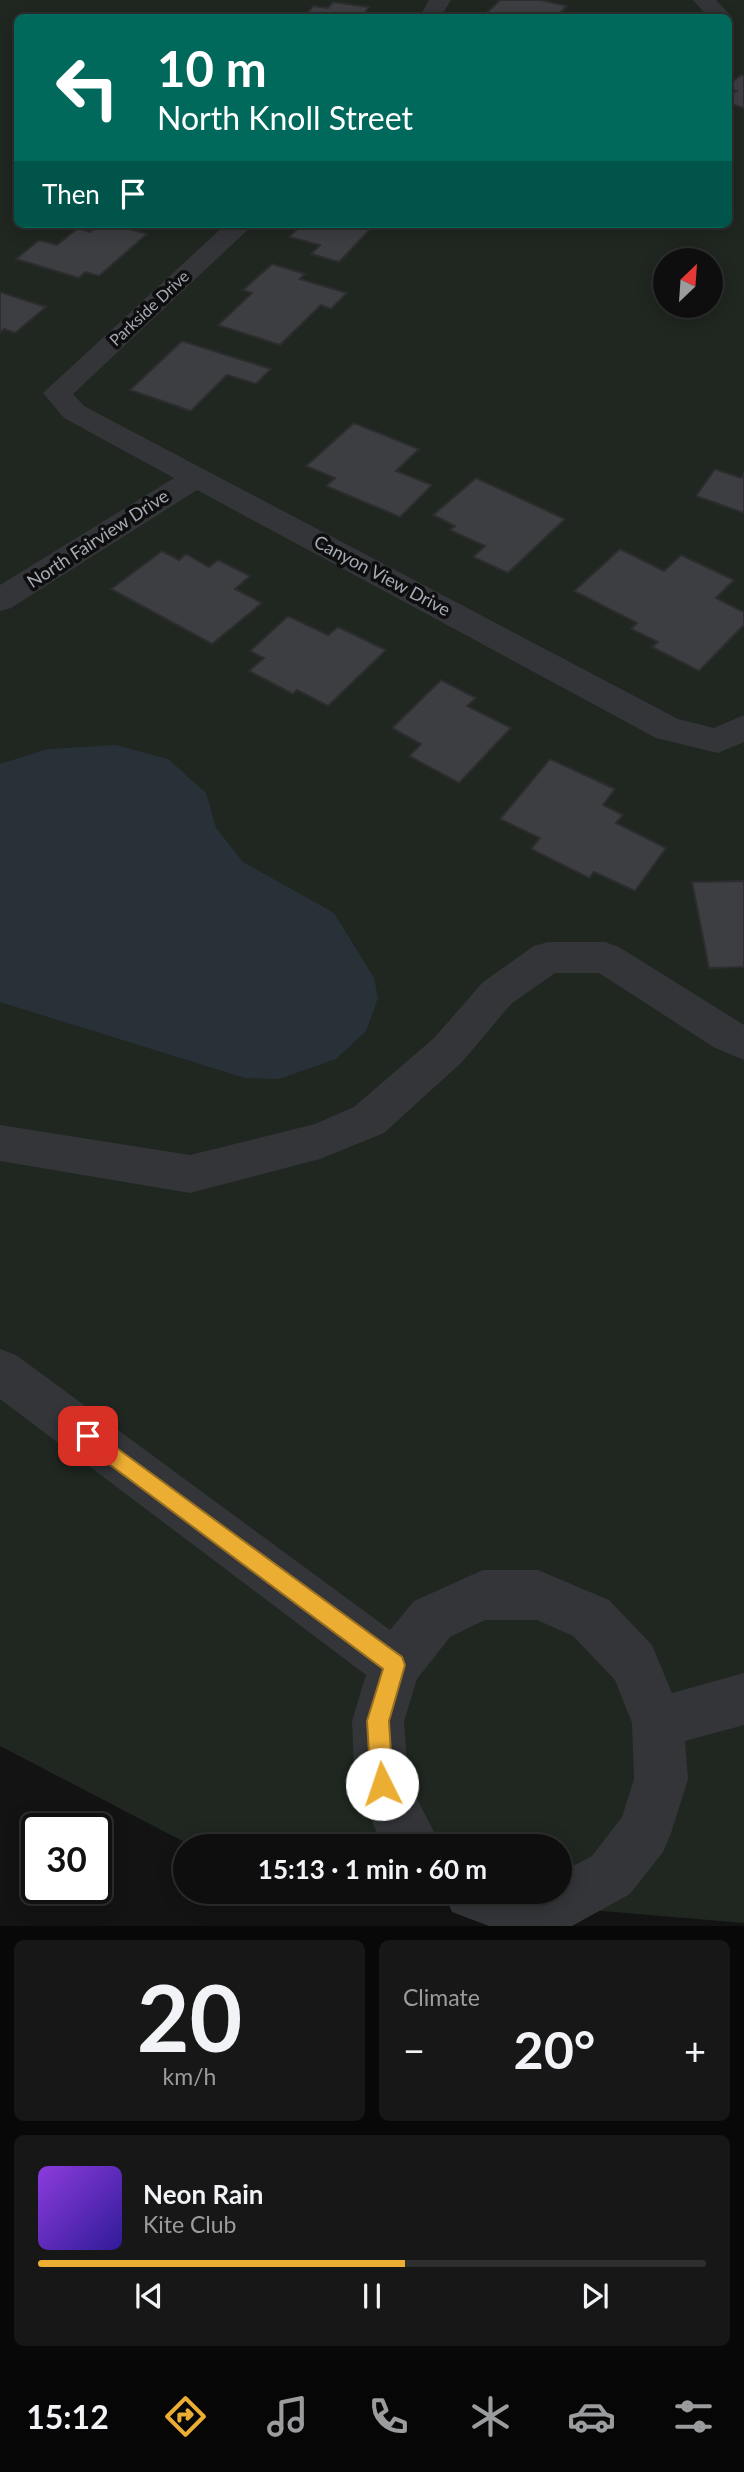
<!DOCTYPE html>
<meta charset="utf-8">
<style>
:root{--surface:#0e0e0f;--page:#171718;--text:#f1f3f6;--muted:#9b9c9e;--line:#2e2e2f;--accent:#ecad33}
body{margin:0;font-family:Lato,sans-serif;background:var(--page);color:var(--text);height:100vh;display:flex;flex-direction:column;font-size:26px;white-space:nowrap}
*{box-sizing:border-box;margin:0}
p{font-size:23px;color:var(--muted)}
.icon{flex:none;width:38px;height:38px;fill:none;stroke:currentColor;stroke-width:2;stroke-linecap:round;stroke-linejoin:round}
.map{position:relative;height:1926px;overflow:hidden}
.side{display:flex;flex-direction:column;gap:14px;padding:14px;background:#080808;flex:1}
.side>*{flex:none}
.top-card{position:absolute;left:14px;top:14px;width:718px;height:214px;border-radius:10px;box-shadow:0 4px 18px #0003,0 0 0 2px var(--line);background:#00695c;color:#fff;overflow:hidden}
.needle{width:46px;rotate:25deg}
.controls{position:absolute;left:653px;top:248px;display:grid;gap:14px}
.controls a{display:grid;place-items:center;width:70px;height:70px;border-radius:50%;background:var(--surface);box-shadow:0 4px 18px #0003,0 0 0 2px var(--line);font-size:35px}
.speed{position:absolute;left:21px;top:1813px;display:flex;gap:14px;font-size:35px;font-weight:700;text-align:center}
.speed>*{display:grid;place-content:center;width:91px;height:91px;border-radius:50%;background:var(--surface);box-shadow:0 4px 18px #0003,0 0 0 2px var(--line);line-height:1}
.speed .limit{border:4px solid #111;border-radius:10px;background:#fff;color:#111}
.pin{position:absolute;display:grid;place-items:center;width:60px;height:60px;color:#fff;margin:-30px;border-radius:14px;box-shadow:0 4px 10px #0006}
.me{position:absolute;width:77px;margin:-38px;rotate:356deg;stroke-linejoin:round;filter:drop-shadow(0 0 5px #0008)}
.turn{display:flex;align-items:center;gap:24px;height:147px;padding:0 28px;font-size:32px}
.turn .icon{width:91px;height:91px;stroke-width:2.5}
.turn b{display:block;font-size:49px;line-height:60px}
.then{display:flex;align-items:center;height:66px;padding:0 28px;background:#0003;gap:14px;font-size:26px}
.big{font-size:52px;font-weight:700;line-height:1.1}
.side .widget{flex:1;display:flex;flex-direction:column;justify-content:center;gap:10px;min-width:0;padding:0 24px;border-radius:10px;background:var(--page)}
.side .dial{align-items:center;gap:0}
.dial b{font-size:91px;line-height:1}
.song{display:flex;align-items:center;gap:21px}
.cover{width:84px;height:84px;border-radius:10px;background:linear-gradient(135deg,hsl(270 70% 55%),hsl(250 70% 35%))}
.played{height:7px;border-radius:4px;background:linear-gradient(90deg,var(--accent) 55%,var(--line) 55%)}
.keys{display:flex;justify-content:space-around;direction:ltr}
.heat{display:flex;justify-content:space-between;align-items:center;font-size:38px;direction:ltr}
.side .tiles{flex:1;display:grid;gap:14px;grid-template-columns:1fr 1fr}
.widget:last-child{grid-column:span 2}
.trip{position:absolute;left:173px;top:1834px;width:399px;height:70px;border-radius:35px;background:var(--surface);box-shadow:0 4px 18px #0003,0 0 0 2px var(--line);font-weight:700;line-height:70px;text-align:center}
.tabs{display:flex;height:112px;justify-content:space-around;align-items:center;background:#060606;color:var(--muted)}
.tabs .icon{width:49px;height:49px}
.tabs .current{color:var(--accent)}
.tabs b{font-size:32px;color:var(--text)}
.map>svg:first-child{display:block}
.green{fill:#1f2720;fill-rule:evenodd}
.water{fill:#293138}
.building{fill:#3d3e41;stroke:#2d2d30;stroke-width:2}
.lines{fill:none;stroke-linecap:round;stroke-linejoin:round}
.minor{fill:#343539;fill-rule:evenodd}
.route{fill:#ecad33;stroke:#997021;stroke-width:2}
.labels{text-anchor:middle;stroke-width:7;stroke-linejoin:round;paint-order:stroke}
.far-street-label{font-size:16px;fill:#a5aab4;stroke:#0e0e0f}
.street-label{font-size:18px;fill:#a5aab4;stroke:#0e0e0f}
</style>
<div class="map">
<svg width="744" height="1926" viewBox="0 0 744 1926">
<rect width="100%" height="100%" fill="#131314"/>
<path class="green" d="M0 0H744V1923L378 1892H560V1846H192L0 1746ZM18 18H728V224H18ZM665 261H710V306H665Z"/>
<path class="water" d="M116 745 168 759 206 793 216 828 243 862 334 913 374 978 378 998 366 1031 336 1059 279 1079 245 1078 0 1002V764L48 749Z"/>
<g class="building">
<path d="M500 0H541L567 6 555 18H481Z"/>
<path d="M333 2 369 7 362 16 371 18H304L313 6 328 8Z"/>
<path d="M741 75 744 76V108L728 103V97L736 91 728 89V85Z"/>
<path d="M99 224H111L147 234 99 276 85 272 79 278 16 259 39 240 57 245 78 228 90 232Z"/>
<path d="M303 224H375L339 262 311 254 320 245 289 237Z"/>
<path d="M272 264 305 274 300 279 347 293 331 309 321 305 280 345 218 325 252 293 243 290Z"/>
<path d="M0 292 46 307 15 333 4 329 0 333Z"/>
<path d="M182 341 271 369 256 384 227 375 191 411 130 390Z"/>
<path d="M354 423 419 449 396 471 432 485 400 517 326 486 335 478 306 466Z"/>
<path d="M715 469 741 478 744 473V513L696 496Z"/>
<path d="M476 478 565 519 508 573 473 557 485 546 450 530 455 526 433 515Z"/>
<path d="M620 549 664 571 681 555 734 580 716 598 744 612V625L699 671 652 647 658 642 631 629 637 623 574 591Z"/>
<path d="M162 551 179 560 186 554 209 567 218 560 250 576 235 589 262 603 212 644 111 589Z"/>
<path d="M288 616 328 635 338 627 386 650 328 706 297 690 293 694 249 671 264 658 250 651Z"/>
<path d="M441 680 476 698 467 706 511 728 459 783 409 756 421 744 392 728Z"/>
<path d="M550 759 615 789 603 805 623 815 616 823 666 848 635 891 594 872 589 878 531 849 540 838 500 819Z"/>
<path d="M744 881V967L709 968 692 882Z"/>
</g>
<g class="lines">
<g class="minor">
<path d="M429 0H451L440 18H419Z"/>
<path d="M693 0H716L733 18 728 23V18H709Z"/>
<path d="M226 224H254L73 394 84 406 678 719 714 728 744 715V742L718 753 656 738 197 490 11 608 0 611V585L174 478 64 418 43 393Z"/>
<path d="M548 942H605L619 947 744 1025V1060L715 1048 599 973H555L511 1004 462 1062 384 1133 320 1159 190 1193 0 1161V1125L190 1155 315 1124 354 1107 434 1038 483 982 534 946Z"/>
<path d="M0 1349 16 1355 390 1630 414 1601 483 1570H538L609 1600 652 1645 672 1693 744 1673V1725L685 1741 688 1779 671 1833 663 1852 630 1894 572 1926H489L452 1912 444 1892H560V1873L592 1856 622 1817 634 1779 632 1723 615 1680 573 1636 537 1620H485L450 1637 417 1679 404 1721 408 1781 441 1846H383L355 1784 352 1721 366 1675 0 1399Z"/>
</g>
</g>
<path class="route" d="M88 1427 402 1657 405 1665 389 1721 393 1784 390 1791 382 1795 374 1791 371 1784 367 1721 383 1669 81 1443 78 1436 81 1430Z"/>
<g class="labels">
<g class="far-street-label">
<text transform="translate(149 308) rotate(-43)" y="6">Parkside Drive</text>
</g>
<g class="street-label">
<text transform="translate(98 539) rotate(-33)" y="6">North Fairview Drive</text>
<text transform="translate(382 576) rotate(28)" y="6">Canyon View Drive</text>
</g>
</g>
</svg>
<div class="controls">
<a><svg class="needle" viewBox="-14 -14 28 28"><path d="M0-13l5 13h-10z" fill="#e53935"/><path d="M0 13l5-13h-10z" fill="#9b9c9e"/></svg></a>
</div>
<div class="speed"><div class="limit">30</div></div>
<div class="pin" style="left:88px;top:1436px;background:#d93025"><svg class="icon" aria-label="arrive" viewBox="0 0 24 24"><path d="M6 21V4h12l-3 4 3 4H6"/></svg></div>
<svg class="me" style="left:382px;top:1784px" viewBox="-20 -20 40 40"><circle r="19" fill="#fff"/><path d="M0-13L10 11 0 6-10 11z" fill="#ecad33"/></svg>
<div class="trip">15:13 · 1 min · 60 m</div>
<div class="top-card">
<div class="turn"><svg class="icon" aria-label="left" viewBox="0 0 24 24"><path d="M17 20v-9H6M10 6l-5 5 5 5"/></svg><div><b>10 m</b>North Knoll Street</div></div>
<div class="then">Then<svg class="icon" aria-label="arrive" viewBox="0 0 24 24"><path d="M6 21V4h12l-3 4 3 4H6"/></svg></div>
</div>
</div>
<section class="side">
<div class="tiles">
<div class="widget dial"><b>20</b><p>km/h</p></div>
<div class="widget"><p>Climate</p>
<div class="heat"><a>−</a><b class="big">20°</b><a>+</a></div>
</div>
<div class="widget">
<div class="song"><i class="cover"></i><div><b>Neon Rain</b><p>Kite Club</p></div></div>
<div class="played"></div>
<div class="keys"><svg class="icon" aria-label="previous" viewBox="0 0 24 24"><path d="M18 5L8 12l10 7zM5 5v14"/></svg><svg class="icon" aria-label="pause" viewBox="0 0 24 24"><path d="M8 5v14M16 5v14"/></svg><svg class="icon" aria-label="next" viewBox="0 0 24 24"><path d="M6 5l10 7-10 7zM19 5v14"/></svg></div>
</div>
</div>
</section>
<nav class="tabs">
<b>15:12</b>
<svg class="icon current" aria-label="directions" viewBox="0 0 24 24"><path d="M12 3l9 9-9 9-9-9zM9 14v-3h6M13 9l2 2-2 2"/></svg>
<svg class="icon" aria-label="music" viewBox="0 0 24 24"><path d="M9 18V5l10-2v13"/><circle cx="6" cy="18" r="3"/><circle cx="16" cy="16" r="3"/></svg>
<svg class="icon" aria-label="phone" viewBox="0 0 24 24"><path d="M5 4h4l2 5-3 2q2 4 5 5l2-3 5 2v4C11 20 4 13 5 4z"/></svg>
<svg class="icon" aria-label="climate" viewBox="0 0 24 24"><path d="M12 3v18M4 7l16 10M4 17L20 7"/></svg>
<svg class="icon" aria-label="car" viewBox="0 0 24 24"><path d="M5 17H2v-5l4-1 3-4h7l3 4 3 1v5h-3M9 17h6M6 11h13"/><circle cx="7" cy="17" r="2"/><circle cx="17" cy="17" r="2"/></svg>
<svg class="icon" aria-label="filters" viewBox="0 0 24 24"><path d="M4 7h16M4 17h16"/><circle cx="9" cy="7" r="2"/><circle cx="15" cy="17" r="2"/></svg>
</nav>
